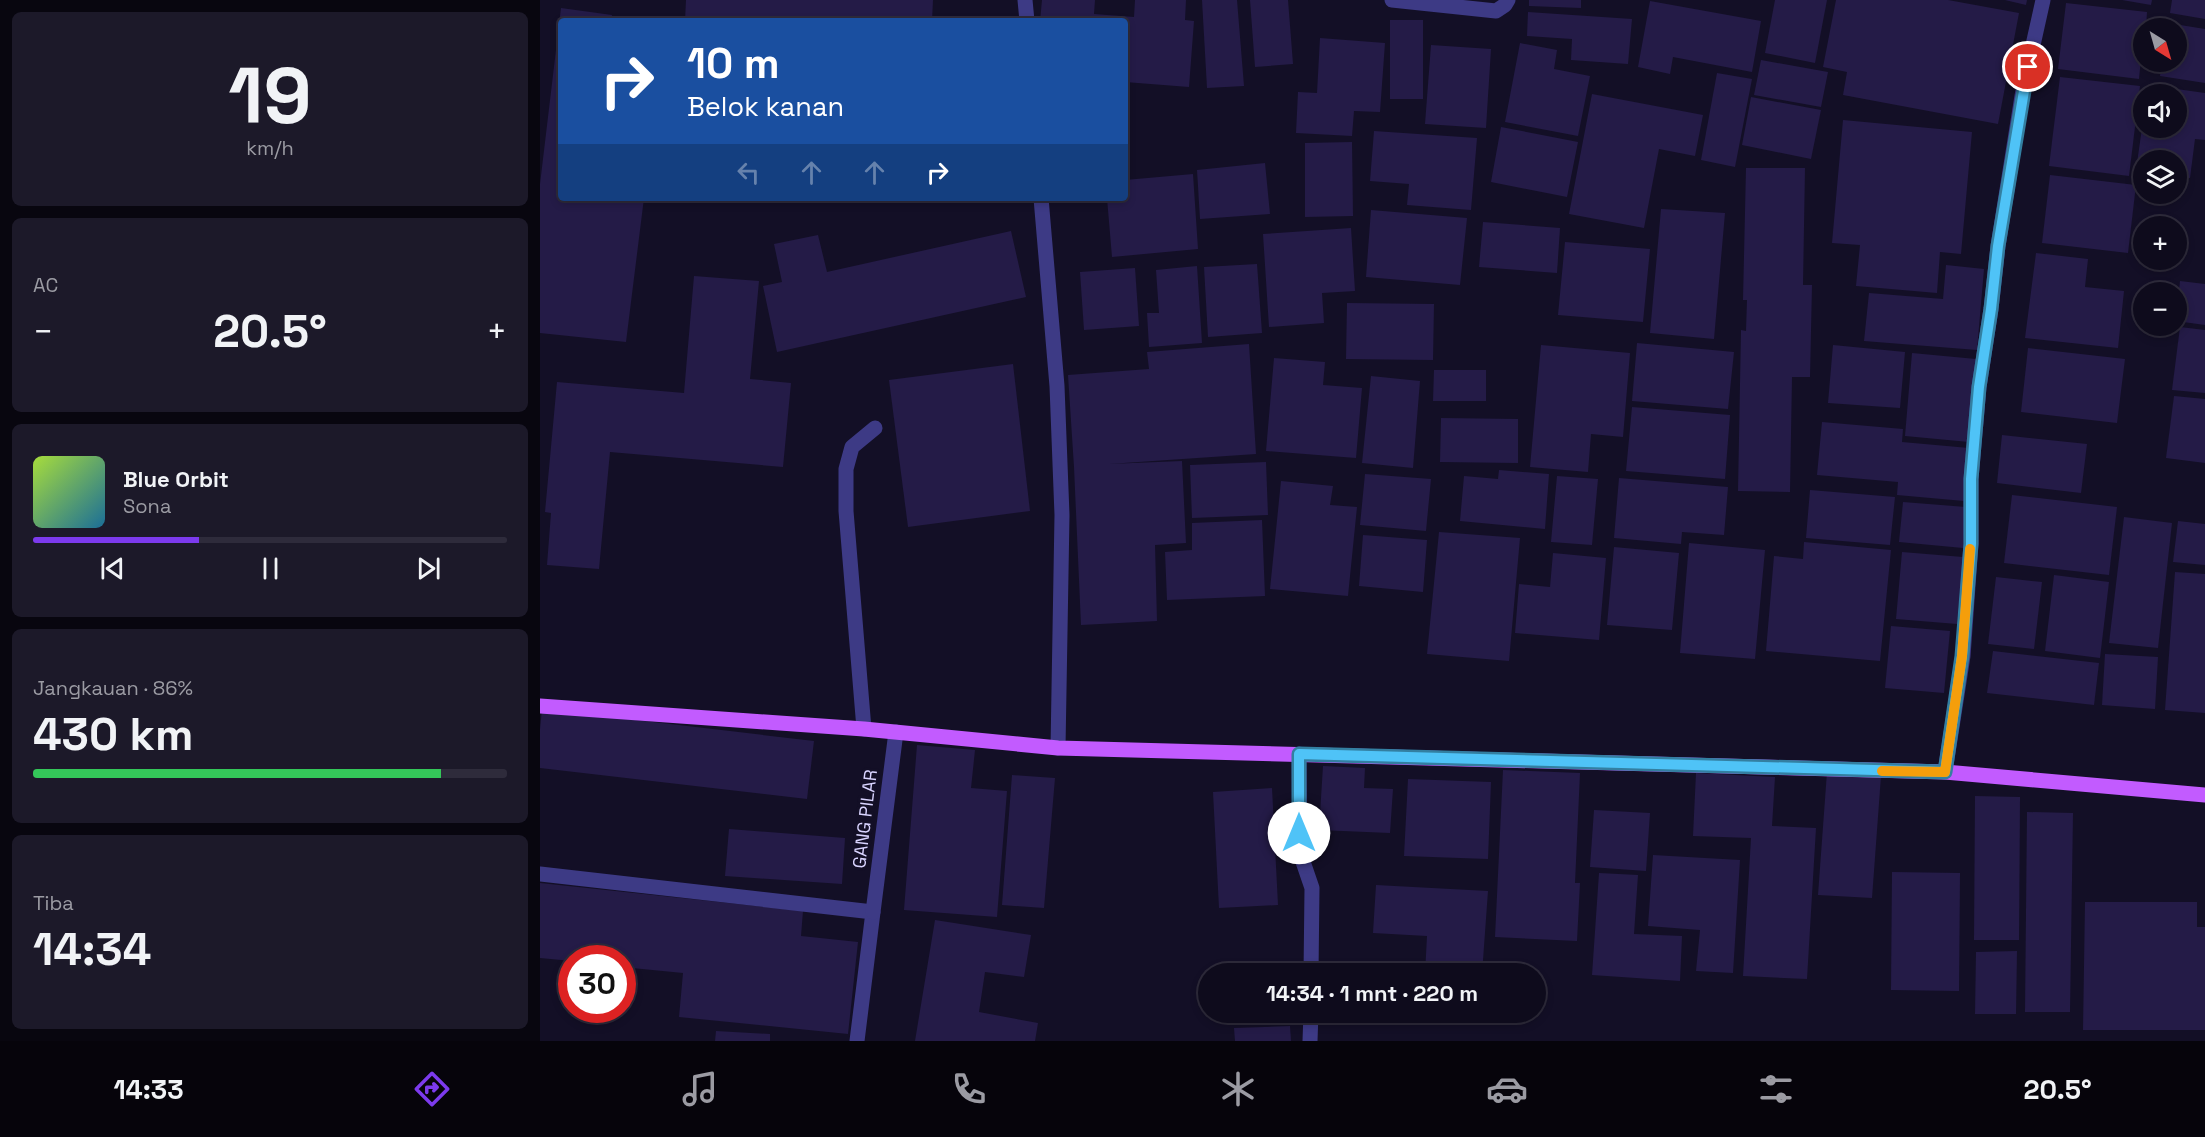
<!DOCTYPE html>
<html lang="id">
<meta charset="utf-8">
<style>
:root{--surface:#0e0b1c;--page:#1c1929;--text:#f1f3f6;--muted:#9b9ba3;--line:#2e2b3b;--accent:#7c3aed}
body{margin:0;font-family:"Space Grotesk",sans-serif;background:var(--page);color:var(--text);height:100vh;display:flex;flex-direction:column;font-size:22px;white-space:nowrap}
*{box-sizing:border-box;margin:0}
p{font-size:20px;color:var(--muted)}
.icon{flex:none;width:33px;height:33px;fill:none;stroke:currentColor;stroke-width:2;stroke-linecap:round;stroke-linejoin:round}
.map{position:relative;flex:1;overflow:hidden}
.drawer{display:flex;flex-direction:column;gap:12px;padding:12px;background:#08060f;width:540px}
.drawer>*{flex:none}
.hud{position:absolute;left:18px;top:18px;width:570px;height:183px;border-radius:6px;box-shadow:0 3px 9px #0003,0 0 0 2px var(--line);background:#1a4fa0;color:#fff;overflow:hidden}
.needle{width:39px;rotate:143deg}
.tools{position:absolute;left:1593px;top:18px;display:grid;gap:12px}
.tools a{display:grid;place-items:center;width:54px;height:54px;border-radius:50%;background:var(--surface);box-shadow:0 3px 9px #0003,0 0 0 2px var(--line);font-size:30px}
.speed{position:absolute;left:18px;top:945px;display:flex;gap:12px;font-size:30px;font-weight:700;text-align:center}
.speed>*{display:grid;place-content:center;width:78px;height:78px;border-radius:50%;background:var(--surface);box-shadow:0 3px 9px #0003,0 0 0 2px var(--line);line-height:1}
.speed .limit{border:9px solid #d22;background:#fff;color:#111}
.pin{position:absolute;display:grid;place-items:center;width:51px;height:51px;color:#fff;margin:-26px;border:3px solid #fff;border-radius:50%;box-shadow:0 2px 6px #0007}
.me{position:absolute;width:66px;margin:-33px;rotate:0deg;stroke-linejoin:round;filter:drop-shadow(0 0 4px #0008)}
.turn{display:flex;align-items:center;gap:21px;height:126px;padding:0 30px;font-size:27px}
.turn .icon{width:78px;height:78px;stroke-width:2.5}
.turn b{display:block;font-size:42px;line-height:51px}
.lanes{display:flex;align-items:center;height:57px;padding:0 30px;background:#0003;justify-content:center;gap:30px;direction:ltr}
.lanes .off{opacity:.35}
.big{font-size:45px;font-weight:700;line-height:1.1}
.drawer .widget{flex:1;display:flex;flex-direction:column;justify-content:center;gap:9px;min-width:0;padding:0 21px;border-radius:9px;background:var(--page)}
.drawer .dial{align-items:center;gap:0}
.dial b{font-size:78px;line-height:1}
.song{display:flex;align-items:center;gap:18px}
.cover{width:72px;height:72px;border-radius:9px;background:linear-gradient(135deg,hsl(80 70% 55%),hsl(200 70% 35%))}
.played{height:6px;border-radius:3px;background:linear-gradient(90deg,var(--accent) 35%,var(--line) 35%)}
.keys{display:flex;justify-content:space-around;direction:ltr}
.heat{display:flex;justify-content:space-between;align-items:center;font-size:33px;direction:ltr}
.charge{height:9px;border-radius:4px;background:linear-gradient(90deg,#34c759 86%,var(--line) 0)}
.trip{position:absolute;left:658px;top:963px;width:348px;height:60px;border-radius:30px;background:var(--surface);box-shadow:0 3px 9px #0003,0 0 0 2px var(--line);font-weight:700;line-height:60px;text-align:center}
.menu{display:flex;height:96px;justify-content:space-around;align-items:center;background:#06040b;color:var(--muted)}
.menu .icon{width:42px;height:42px}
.menu .selected{color:var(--accent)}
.menu b{font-size:27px;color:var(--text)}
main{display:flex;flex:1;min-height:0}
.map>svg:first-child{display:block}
.building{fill:#241b47}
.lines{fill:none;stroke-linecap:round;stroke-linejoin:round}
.minor{stroke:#3d3a85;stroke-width:15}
.major{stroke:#c25bff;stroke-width:15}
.route-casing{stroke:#337fa1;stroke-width:15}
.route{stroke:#4fc3f7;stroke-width:10}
.slow{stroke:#f59e0b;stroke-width:10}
.labels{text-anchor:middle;stroke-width:6;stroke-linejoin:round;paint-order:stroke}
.street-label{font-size:18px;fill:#d9d4ff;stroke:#130f26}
</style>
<main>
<section class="drawer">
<div class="widget dial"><b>19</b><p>km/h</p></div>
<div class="widget"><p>AC</p>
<div class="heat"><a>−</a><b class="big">20.5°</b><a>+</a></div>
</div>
<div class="widget">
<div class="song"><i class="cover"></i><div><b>Blue Orbit</b><p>Sona</p></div></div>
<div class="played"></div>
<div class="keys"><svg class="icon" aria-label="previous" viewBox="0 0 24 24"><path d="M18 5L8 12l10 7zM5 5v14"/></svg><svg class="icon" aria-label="pause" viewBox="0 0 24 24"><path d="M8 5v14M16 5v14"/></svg><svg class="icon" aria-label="next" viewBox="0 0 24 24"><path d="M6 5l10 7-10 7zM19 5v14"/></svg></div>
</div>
<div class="widget"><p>Jangkauan · 86%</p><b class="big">430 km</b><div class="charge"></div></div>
<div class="widget"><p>Tiba</p><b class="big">14:34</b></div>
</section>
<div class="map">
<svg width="1665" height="1041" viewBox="0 0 1665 1041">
<rect width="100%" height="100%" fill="#130f26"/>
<g class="building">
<path d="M146 0H393L392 21H145Z"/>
<path d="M502 0H555L554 14 594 17 595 0H646L645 20 654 21 649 87 585 82V21H500Z"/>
<path d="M662 0H697L704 86 667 88Z"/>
<path d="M710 0H748L753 64 715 67Z"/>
<path d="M989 0H1041V8L989 6Z"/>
<path d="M1235 0H1287L1275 63 1225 53Z"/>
<path d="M1296 0H1408L1479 13 1458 124 1303 95 1307 72 1283 67Z"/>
<path d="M1465 0H1487L1486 5Z"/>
<path d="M1582 0H1612L1611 5Z"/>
<path d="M1632 0H1665V19L1630 13Z"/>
<path d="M1110 1 1221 21 1212 72 1133 57 1130 74 1098 67Z"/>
<path d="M1526 3 1607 12 1606 28H1604L1599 79 1518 69Z"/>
<path d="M21 8 72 15 71 21H21V198H104L86 342 0 333V184Z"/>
<path d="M988 12 1092 19 1088 64 1031 60 1032 39 987 36Z"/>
<rect x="850" y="20" width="33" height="79"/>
<path d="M1628 23 1665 29V83L1620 76 1622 62H1636V28H1627Z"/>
<path d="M780 38 845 43 840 112 814 111 812 136 756 133 758 92 777 93Z"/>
<path d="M980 43 1017 50 1014 69 1050 76 1038 136 965 122Z"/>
<path d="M891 45 951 49 946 128 885 124Z"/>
<path d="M1221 60 1288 72 1281 107 1214 95Z"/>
<path d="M1177 73 1212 79 1195 167 1161 160Z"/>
<path d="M1520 77 1600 86 1589 176 1509 166Z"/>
<path d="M1608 85 1665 93V140L1655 139 1650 178 1636 176V160H1604V171L1596 170 1602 128H1636V94H1607Z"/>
<path d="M1052 94 1163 115 1155 156 1119 149 1104 228 1029 214Z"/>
<path d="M1211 97 1281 110 1271 159 1202 145Z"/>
<path d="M1303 120 1432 132 1421 254 1400 252 1397 293 1316 286 1320 245 1292 243Z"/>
<path d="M961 127 1038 142 1027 197 951 182Z"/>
<path d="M834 131 937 138 931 210 867 205 869 184 830 181Z"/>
<path d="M812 142 813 216 765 217V143Z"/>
<path d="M725 163 730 214 660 219 657 170Z"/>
<path d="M1206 168H1265L1263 285H1272L1270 377H1252L1250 492 1198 491 1201 330 1206 331 1207 300H1203Z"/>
<path d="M653 174 658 249 572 257 567 198H585V180Z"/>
<path d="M1510 175 1596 185 1588 253 1502 243Z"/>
<path d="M1121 209 1185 213 1174 339 1110 333Z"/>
<path d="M831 210 927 218 920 285 826 277Z"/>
<path d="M943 222 1020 228 1017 273 939 267Z"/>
<path d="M811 228 815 291 782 293 784 323 729 327 723 234Z"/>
<path d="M471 231 486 297 237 352 223 286 242 282 234 244 278 235 287 272Z"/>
<path d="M1025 242 1110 249 1103 322 1018 315Z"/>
<path d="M1496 253 1548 259 1545 287 1584 291 1578 348 1485 338Z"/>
<path d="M717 264 722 333 668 337 664 267Z"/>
<path d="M1406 265 1444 269 1437 350 1324 341 1329 293 1403 299Z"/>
<path d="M657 266 662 343 609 347 607 313H619L616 270Z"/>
<path d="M595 268 599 326 544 330 540 272Z"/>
<path d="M154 276 219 281 210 379 251 383 243 467 70 452 59 569 7 565 11 513 5 512 17 382 144 393Z"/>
<path d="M1640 281 1665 284V325L1636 321Z"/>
<path d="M807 303 894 304 893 360 806 359Z"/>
<path d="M1640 327 1665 330V393L1632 390Z"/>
<path d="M1097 343 1194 352 1188 409 1092 401Z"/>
<path d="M709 344 716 454 569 464 642 461 646 543 615 545 617 621 541 625 534 467 528 375 609 369 607 352Z"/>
<path d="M1001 345 1090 353 1083 437 1051 434 1048 472 990 467Z"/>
<path d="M1293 345 1365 352 1360 408 1288 403Z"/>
<path d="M1488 348 1585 359 1577 423 1481 412Z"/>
<path d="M1372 353 1436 359 1429 442 1365 436Z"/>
<path d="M734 358 785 362 783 385 822 388 816 458 726 451Z"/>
<path d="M473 364 490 511 368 527 349 380Z"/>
<path d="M894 370H946V401H893Z"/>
<path d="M831 376 880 381 873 468 822 463Z"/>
<path d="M1634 396 1665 399V463L1626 458Z"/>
<path d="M1092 407 1190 415 1185 479 1086 471Z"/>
<path d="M901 418 978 419V463L900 462Z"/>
<path d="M1282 422 1363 429 1362 442 1429 448 1424 501 1357 495 1358 482 1277 475Z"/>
<path d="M1462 435 1547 444 1541 493 1457 483Z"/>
<path d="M726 462 728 515 652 518 650 465Z"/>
<path d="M959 470 1009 474 1005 529 920 521 924 476 958 479Z"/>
<path d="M825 474 891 479 886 531 820 525Z"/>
<path d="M1017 476 1058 479 1052 545 1011 542Z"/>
<path d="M1079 478 1188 487 1184 535 1142 532 1141 544 1074 538Z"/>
<path d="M741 481 793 486 790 505 817 507 808 596 730 589Z"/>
<path d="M1270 490 1355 497 1350 545 1266 538Z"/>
<path d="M1472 495 1577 507 1569 575 1464 563Z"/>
<path d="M1363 502 1426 507 1423 548 1359 542Z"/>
<path d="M1584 517 1632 523 1618 648 1569 643Z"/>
<path d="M722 520 725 596 627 600 625 552 652 550V523Z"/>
<path d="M1638 521 1665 524V565L1633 562Z"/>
<path d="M899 532 980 538 969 661 887 654Z"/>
<path d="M823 535 887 540 883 592 819 586Z"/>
<path d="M1264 542 1351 550 1340 661 1226 651 1234 556 1263 559Z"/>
<path d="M1149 543 1225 550 1215 659 1140 653Z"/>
<path d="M1074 547 1139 553 1132 630 1067 625Z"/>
<path d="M1362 552 1423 557 1417 624 1356 619Z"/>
<path d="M1013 553 1066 558 1059 640 975 633 979 584 1010 587Z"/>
<path d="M1635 572 1665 574V713L1625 710Z"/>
<path d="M1514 575 1569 582 1560 658 1505 651Z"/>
<path d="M1456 577 1502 582 1494 649 1448 644Z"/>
<path d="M1351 626 1410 631 1404 693 1345 688Z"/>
<path d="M1453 651 1559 663 1554 705 1447 693Z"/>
<path d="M1565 654 1618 657 1615 709 1562 705Z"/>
<path d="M2 709 274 741 267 799 0 768V729Z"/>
<path d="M377 745 435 750 431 788 467 791 457 917 364 910Z"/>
<path d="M783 766 825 768 824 788 853 789 850 833 779 830Z"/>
<path d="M963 770 1040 773 1035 883H1040L1037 941 955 937Z"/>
<path d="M1287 772 1341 776 1332 898 1278 895Z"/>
<path d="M1156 773 1235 777 1232 826 1276 828 1267 979 1203 976 1211 838 1153 836Z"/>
<path d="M472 775 515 778 504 908 462 905Z"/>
<path d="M868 779 951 782 948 859 864 856Z"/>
<path d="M732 788 738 905 679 908 673 792Z"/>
<path d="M1435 796 1480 797 1479 940H1434Z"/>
<path d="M1054 810 1110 813 1106 871 1050 867Z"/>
<path d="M1487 812 1533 813 1530 1012H1485Z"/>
<path d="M189 829 305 838 302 884 185 876Z"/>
<path d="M1113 855 1200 860 1193 973 1156 971 1160 930 1108 926Z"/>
<path d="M1352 872 1420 873 1419 991 1351 990Z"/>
<path d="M1059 873 1098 875 1094 934 1142 936 1140 981 1052 975Z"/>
<path d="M0 883 263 911 261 936 318 942 308 1034 139 1017 143 973 82 967V958H32V961L0 958Z"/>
<path d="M836 885 948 891 942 974H885L887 936 833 933Z"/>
<path d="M1545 902H1657V927H1665V1030H1543Z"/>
<path d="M395 920 491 935 484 977 445 972 439 1012 498 1023 495 1041H375Z"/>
<path d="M1477 951 1476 1014H1435L1436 952Z"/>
<path d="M823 969 863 972V974H823Z"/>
<path d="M750 1026 751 1041H695L694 1028Z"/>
<path d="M176 1031 230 1034V1041H175Z"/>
</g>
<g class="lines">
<g class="minor">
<path d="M485 0 487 21"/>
<path d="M852 0 956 11 965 5 968 0"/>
<path d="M501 198 517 386 522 515 518 748"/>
<path d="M324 729 306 511V469L312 447 335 428"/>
<path d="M759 754 760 853 772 888 771 974"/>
<path d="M1405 772 1423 656 1431 544V479L1439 387 1451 309 1458 246 1483 90 1503 0"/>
<path d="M0 874 333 912 317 1041"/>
<path d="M333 912 356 732"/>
<path d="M770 1041 771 1012"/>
</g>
<path class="major" d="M0 706 324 729 518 748 1405 772 1665 795"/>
</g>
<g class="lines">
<g class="route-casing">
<path id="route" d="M759 833V754L1405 772 1422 656 1431 544V479L1439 387 1451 309 1458 246 1488 67"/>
</g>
<use href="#route" class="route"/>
<path class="slow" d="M1342 771 1405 772 1422 656 1430 549"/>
</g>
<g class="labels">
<g class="street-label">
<text transform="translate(325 819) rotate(-83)" y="6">GANG PILAR</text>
</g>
</g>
</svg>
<div class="tools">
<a><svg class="needle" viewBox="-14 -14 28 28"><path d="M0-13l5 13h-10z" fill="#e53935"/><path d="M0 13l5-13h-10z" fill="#9b9ba3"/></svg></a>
<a><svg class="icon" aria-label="sound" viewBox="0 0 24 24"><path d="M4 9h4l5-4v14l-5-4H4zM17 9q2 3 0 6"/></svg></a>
<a><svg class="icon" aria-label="layers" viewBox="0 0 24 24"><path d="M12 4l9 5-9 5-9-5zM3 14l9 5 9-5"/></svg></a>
<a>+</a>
<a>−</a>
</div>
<div class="speed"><div class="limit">30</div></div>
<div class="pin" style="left:1488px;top:67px;background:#d93025"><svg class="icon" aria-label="arrive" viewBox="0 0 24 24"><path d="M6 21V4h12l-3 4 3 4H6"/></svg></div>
<svg class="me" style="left:759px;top:833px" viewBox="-20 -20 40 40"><circle r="19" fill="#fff"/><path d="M0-13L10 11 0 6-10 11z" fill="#4fc3f7"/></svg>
<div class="trip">14:34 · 1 mnt · 220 m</div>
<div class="hud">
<div class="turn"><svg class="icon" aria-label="right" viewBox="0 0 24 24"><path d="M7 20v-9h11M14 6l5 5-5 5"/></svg><div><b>10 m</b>Belok kanan</div></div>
<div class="lanes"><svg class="icon off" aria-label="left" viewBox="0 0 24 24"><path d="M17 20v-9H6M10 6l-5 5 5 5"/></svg><svg class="icon off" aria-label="ahead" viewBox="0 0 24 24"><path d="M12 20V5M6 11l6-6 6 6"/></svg><svg class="icon off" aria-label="ahead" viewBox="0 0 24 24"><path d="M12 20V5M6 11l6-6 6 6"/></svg><svg class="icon" aria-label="right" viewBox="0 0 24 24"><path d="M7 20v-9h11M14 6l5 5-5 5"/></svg></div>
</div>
</div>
</main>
<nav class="menu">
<b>14:33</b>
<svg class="icon selected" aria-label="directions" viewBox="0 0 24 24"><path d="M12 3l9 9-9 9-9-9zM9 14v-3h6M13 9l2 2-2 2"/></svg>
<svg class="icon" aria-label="music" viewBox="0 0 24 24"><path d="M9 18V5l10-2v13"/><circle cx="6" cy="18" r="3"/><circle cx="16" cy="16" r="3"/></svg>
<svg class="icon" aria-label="phone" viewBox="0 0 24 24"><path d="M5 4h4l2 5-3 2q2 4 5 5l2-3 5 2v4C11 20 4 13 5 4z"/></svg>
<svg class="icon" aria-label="climate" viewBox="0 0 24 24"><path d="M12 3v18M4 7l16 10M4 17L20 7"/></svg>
<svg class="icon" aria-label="car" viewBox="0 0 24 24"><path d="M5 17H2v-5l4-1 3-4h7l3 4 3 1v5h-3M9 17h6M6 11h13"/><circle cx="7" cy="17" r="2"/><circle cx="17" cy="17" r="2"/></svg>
<svg class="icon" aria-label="filters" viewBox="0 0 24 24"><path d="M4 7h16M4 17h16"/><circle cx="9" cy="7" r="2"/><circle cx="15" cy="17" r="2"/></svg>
<b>20.5°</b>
</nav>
